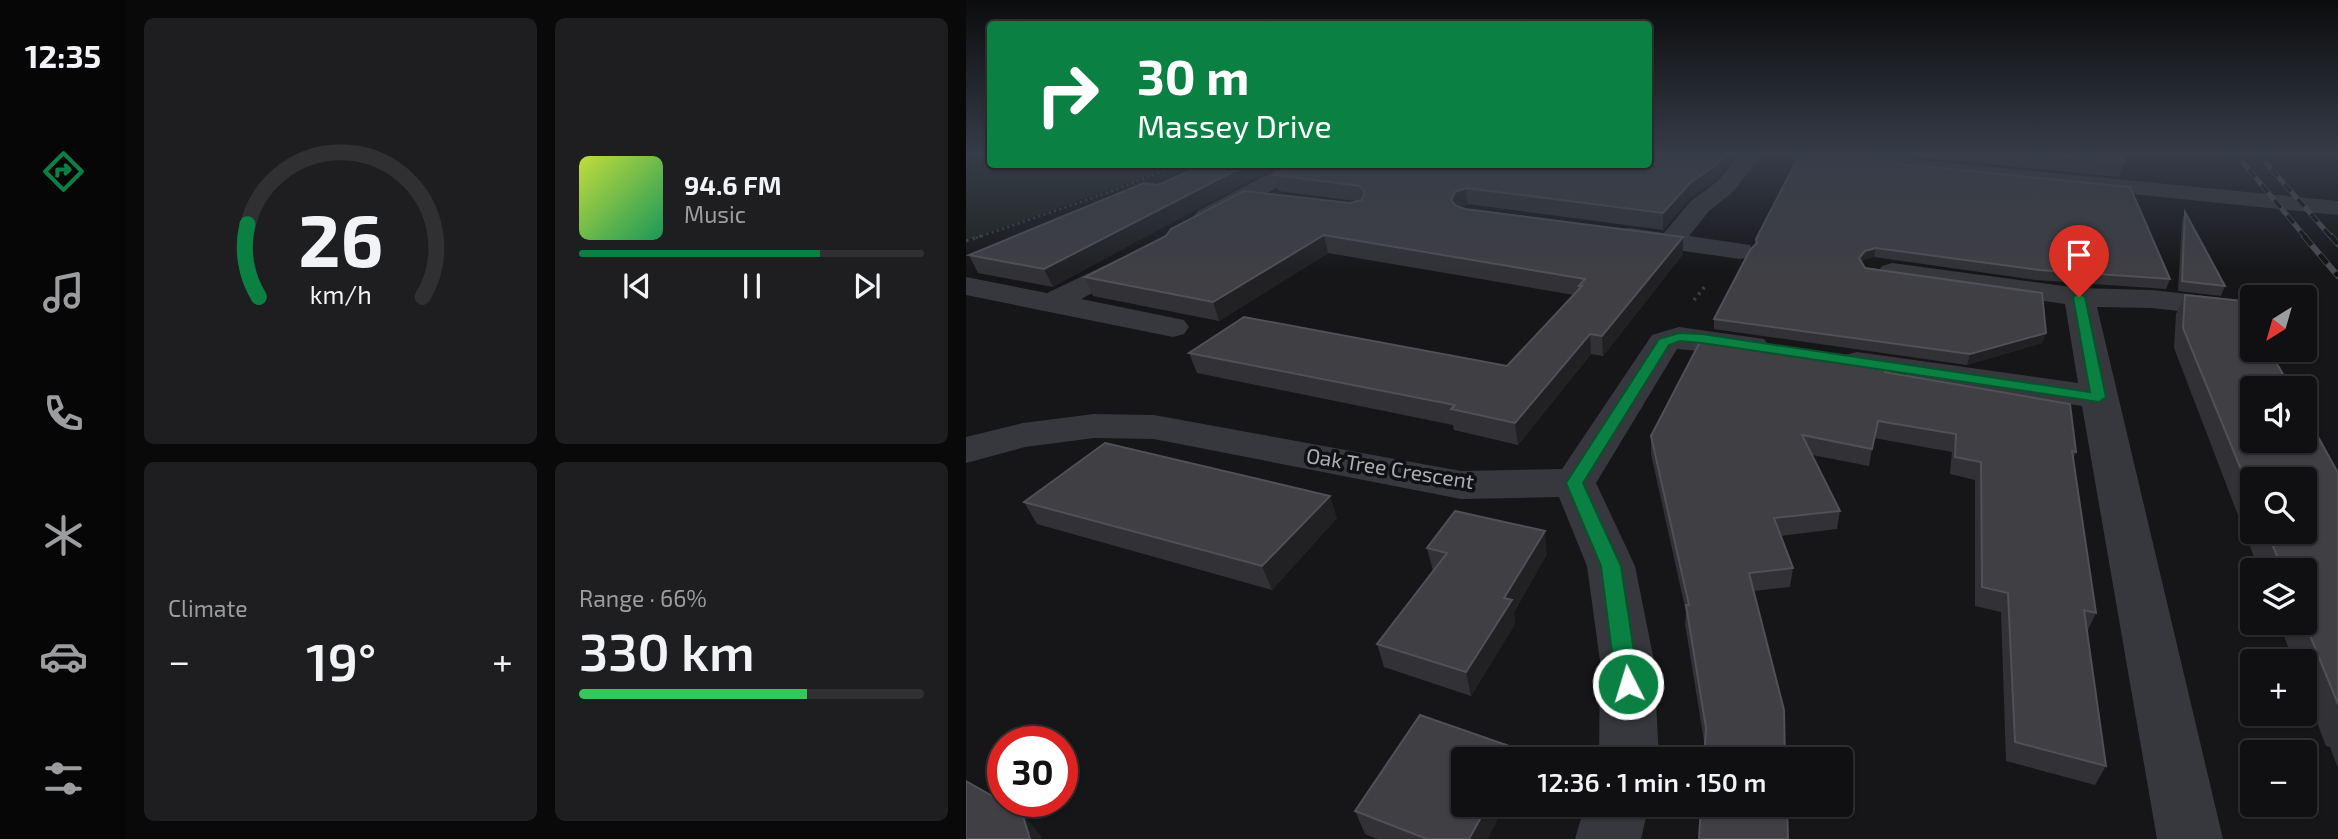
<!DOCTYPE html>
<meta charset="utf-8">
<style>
:root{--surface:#101012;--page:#1e1e20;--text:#f1f3f6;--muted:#9c9d9f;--line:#303032;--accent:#0b8043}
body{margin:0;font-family:"Exo 2",sans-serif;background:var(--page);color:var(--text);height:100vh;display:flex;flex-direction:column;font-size:26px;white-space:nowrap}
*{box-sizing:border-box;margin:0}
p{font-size:23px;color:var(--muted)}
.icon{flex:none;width:38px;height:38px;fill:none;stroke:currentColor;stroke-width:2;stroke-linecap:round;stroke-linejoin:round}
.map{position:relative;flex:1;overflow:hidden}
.drawer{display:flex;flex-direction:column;gap:18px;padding:18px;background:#09090a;width:840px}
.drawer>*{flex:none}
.banner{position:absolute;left:21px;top:21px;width:665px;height:147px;border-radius:7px;box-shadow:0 2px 5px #0004,0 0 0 2px var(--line);background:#0b8043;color:#fff;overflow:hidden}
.needle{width:46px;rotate:217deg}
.tools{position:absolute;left:1274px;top:285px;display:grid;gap:14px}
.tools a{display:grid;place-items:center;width:77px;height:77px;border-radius:7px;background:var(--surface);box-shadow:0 2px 5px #0004,0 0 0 2px var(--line);font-size:35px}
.speed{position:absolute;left:21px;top:726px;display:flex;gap:14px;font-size:35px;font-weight:700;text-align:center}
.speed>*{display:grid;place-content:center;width:91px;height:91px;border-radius:50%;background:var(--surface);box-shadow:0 2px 5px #0004,0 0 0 2px var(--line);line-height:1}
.speed .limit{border:10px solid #d22;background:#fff;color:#111}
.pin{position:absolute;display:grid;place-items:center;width:60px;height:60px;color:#fff;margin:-72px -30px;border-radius:50% 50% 50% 0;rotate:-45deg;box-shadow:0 0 7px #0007}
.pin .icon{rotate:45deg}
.me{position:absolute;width:77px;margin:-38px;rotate:355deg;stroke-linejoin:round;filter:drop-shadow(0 0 5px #0008)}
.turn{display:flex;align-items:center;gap:24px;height:147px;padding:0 35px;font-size:32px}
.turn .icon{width:91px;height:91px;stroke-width:2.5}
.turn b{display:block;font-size:49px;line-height:60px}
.big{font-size:52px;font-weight:600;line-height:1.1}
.drawer .card{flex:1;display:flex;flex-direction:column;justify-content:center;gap:10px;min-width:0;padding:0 24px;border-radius:10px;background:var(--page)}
.drawer .dial{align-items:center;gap:0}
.dial svg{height:182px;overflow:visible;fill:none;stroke:var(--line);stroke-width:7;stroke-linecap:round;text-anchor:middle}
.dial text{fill:var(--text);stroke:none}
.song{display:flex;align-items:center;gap:21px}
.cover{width:84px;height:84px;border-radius:10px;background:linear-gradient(135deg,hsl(70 70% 55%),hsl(150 70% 35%))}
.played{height:7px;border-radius:4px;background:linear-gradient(90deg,var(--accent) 70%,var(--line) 70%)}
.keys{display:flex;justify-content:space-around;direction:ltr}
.heat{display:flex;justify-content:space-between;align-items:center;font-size:38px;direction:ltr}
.charge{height:10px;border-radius:5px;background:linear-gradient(90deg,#34c759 66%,var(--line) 0)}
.drawer .tiles{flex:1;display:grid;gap:18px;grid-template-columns:repeat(2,1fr)}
.trip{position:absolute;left:485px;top:747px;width:402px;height:70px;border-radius:7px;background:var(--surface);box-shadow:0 2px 5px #0004,0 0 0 2px var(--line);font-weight:600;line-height:70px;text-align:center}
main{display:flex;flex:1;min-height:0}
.tabs{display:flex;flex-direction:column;width:126px;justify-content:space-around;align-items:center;background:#060607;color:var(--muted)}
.tabs .icon{width:49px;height:49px}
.tabs .selected{color:var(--accent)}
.tabs b{font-size:32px;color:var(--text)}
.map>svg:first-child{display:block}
.green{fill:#1c231d}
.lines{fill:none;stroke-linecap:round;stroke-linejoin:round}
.path-far1{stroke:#3d3f44;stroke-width:2.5;stroke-dasharray:2 3.5;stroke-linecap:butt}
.path{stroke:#3d3f44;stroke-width:3.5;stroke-dasharray:2.5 4.5;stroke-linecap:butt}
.minor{fill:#37383d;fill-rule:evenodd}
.rail-far1-casing{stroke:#4a4c52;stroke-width:5}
.rail-casing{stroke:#4a4c52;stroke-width:6}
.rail-far1{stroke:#111113;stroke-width:3.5;stroke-dasharray:10;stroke-linecap:butt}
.rail{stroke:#111113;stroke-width:4.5;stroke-dasharray:12;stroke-linecap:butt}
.wall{fill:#323236;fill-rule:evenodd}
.shaded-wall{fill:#212124}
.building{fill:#3f3f44;stroke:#4f5156;stroke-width:2}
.route{fill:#0b8043;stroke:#07532c;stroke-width:2}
.labels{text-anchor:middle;stroke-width:7;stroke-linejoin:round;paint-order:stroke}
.street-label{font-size:21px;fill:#a8adb8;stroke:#111113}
</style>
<main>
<nav class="tabs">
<b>12:35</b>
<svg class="icon selected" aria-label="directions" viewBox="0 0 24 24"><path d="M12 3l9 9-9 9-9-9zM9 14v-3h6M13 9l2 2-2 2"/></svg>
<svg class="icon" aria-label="music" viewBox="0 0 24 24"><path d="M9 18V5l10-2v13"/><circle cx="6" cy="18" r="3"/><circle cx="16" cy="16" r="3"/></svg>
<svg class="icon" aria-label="phone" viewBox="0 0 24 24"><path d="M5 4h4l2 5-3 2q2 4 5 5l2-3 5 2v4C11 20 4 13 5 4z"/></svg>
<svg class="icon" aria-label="climate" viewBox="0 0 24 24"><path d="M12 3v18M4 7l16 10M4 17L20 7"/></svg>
<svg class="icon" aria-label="car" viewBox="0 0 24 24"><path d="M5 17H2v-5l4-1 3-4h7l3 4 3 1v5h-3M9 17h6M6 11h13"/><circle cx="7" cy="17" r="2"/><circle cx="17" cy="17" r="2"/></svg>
<svg class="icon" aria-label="filters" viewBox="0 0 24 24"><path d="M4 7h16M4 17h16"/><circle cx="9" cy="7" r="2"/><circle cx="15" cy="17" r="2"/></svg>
</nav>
<section class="drawer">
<div class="tiles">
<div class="card dial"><svg viewBox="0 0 100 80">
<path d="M14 69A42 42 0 1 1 86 69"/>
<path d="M14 69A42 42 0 0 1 9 37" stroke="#0b8043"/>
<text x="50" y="56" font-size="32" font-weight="700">26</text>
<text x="50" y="72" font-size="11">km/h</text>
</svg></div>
<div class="card">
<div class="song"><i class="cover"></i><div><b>94.6 FM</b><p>Music</p></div></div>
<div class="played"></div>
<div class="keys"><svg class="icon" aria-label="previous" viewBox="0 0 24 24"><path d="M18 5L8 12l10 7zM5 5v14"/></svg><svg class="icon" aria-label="pause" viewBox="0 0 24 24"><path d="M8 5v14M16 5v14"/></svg><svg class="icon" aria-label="next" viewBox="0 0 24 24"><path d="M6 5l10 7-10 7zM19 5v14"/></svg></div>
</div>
<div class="card"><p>Climate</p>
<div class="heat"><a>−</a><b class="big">19°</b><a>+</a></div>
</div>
<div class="card"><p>Range · 66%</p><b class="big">330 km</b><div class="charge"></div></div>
</div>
</section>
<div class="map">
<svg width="1372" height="839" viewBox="0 0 1372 839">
<rect width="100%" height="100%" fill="#161618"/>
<path class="green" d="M0 154H24V164L211 165 0 241Z"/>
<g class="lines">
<path class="path-far1" d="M10 238 138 194 215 164"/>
<g class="path">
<path d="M0 241 15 236"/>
<path d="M728 300 740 285"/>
</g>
<g class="minor">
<path d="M774 154H796L768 191 743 211 723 236 784 245 788 251 784 257 774 259 654 242 650 236 654 230 663 228 698 233 725 201 752 181Z"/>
<path d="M824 154H895L1372 201V215L835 160 827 159Z"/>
<path d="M321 164H354L351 169 330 177 250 221 241 224 232 221 228 216 232 211Z"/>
<path d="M167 252 177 254 181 260 177 266 115 299 218 320 223 327 218 334 207 337 0 295V277L81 293Z"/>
<path d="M926 263 1113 288 1186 290 1266 299 1277 301 1282 308 1277 315 1266 317 1186 308 1131 307 1257 839H1191L1116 406 891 372 879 369 874 362 879 355 891 352 1112 383 1099 304 916 278 912 272 916 266Z"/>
<path d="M713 327 798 339 803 346 798 353 786 356 711 349 630 483 669 566 688 661 693 760H633L634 661 621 566 593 497 495 499 188 439 128 438 59 447 0 463V437L57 423 128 414 188 415 495 471 596 469 686 335Z"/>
<path d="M619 805H683L675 839H609Z"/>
</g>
<g class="rail-far1-casing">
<g id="rail-far1">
<path d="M1270 154 1340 238"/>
<path d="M1292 154 1366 238"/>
</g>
</g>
<g class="rail-casing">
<g id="rail">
<path d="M1338 236 1372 276"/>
<path d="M1365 236 1372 244"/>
</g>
</g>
<use href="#rail-far1" class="rail-far1"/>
<use href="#rail" class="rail"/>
</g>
<g class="wall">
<path d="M682 154H771L750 179 723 199 697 230 502 204 494 207 499 209 717 237V254L637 356 625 354 552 445 488 430 487 425 231 373 223 353 541 366 608 295 362 253 253 321 127 296 119 277 390 201 312 191 308 175Z"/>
<path d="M834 154 1204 279 1200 289 1070 280 908 257 897 260 896 262 899 268 1080 333 1076 343 1001 365 748 329V319L789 244 790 239Z"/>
<path d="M917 154H1154L1158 162 1153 177Z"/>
<path d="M192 185 87 287 12 273 3 255Z"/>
<path d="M1219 212 1259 286 1255 296 1212 291 1216 221Z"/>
<path d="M1219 295 1372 473V768L1364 747 1360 746 1339 691V662H1328L1313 623H1339V570H1293L1208 348 1210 314ZM1286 480 1339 532H1286Z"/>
<path d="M942 366 940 376 1110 452 1107 460 1130 613 1121 632 1140 766 1129 785 1040 761 1035 612 1009 606V480L984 474 986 452 908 438 903 466 846 455 874 511 871 529 814 536 827 568 824 587 788 591 739 747 719 624 720 612 685 454V436Z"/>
<path d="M58 502 371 518 306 590 71 524Z"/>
<path d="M461 548 581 554 548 612 549 624 505 696 418 667 411 644 467 571Z"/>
<path d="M497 805H539L521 839H411L399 834 389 811Z"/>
</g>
<g class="shaded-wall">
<path d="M760 154H771L750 179 723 199 697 230V213L724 183Z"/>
<path d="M282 164H315L87 287 78 269Z"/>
<path d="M500 188 502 204 491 208 485 200 489 192Z"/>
<path d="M358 235 362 253 253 321 247 302Z"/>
<path d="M717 237V254L637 356 636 336Z"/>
<path d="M910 248 908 257 897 260 892 268 893 258 899 251Z"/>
<path d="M1080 333 1076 343 1001 365 1004 354Z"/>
<path d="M624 334 625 354 552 445 549 423Z"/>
<path d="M942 366 939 382 918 372Z"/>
<path d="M364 496 371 518 306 590 296 566Z"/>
<path d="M579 531 581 554 548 612 549 624 505 696 500 672 538 598Z"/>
<path d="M552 749 554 760H546Z"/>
<path d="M522 805H539L521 839H503Z"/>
<path d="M56 813 75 836 76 839H64Z"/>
</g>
<g class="building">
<path d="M682 154H760L751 164 724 183 697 213 500 188 489 192 485 200 490 206 499 209 717 237 636 336 624 334 549 423 485 409 489 405 223 353 278 317 541 366 616 286H613L619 279 358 235 247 302 119 277 200 236 205 229 278 191 384 203 396 200 399 192 394 186 308 175 331 164H682Z"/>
<path d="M834 154 1164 187 1204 279 1073 270 910 248 899 251 893 258 899 268 1076 293 1080 333 1004 354 748 319 784 250 791 243 790 239Z"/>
<path d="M1072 154H1154L1158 162Z"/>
<path d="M239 164H282L78 269 3 255 178 183 192 185Z"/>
<path d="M1219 212 1259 286 1216 281Z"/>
<path d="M1219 295 1276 301 1286 319V350H1303L1325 388H1286V441H1339V413L1372 473V704L1339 623V570H1317L1301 532H1339V480H1286V496L1217 328Z"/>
<path d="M737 336 942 366 918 372 1104 404 1110 452 1106 451 1130 613 1118 610 1140 766 1049 742 1042 593 1016 587 1015 462 989 457 990 434 912 421 906 449 836 435 874 511 808 518 827 568 783 573 818 710 819 760H738L740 728 720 605H723L685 436Z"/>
<path d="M139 443 364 496 296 566 58 502Z"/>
<path d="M489 511 579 531 538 598 546 600 500 672 411 644 481 553 461 548Z"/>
<path d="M454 715 552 749 546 760H497V805H522L503 839H461L389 811Z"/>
<path d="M0 781 56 813 64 839H0Z"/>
<path d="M735 805H821L822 839H733Z"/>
</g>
<linearGradient id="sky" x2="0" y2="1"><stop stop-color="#0c0c0d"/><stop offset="0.57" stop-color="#363c48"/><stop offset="1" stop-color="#363c48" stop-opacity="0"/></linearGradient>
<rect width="1372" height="271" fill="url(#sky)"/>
<path class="route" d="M1113 293 1119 297 1140 397 1133 402 736 343 714 341 703 345 617 483 655 566 673 684 670 691 662 694 654 691 650 684 635 566 600 483 693 339 713 333 736 334 1124 392 1107 297Z"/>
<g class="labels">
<g class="street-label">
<text transform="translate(424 469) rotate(9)" y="7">Oak Tree Crescent</text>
</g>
</g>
</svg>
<div class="tools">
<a><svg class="needle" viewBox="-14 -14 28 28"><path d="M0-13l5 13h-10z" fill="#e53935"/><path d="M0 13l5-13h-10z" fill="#9c9d9f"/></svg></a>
<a><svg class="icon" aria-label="sound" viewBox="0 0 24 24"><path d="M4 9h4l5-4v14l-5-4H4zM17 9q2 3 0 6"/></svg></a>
<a><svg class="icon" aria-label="search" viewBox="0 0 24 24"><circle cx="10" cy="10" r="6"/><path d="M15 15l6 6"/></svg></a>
<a><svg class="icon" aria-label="layers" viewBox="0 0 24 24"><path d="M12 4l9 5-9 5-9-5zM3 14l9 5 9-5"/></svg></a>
<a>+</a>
<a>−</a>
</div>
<div class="speed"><div class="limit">30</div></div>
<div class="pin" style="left:1113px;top:297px;background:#d93025"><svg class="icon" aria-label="arrive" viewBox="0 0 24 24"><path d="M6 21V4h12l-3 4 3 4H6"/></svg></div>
<svg class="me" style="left:662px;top:684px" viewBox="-20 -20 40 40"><circle r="17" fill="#0b8043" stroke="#fff" stroke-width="3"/><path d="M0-11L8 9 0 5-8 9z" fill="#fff"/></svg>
<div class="trip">12:36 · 1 min · 150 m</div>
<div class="banner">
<div class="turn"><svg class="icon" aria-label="right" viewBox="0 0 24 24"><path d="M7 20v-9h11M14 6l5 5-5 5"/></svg><div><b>30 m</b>Massey Drive</div></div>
</div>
</div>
</main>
